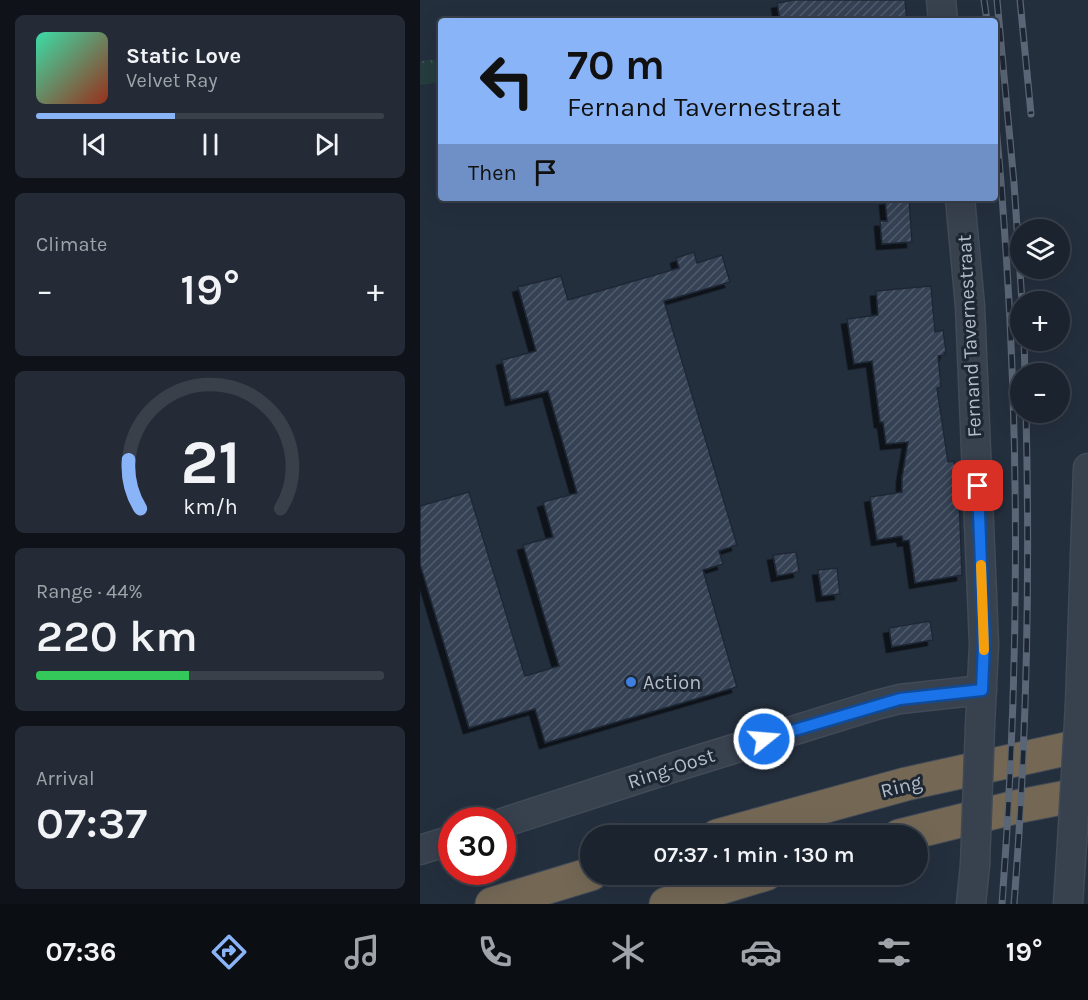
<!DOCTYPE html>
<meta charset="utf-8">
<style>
:root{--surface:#1b232e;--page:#242b36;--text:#f1f3f6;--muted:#a0a4aa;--line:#39404a;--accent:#8ab4f8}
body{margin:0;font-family:Karla,sans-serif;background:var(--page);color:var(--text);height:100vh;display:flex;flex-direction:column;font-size:22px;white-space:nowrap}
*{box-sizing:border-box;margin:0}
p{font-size:20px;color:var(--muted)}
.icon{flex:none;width:33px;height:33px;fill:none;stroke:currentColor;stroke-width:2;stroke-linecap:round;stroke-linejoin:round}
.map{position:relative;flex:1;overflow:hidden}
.details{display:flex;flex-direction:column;gap:15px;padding:15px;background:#0f1319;width:420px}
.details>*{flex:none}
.guide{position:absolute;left:18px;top:18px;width:560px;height:183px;border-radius:6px;box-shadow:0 6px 24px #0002,0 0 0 2px var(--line);background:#8ab4f8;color:#111;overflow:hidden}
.tools{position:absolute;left:590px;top:219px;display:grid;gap:12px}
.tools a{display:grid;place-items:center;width:60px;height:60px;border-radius:50%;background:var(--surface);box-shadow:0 6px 24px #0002,0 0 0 2px var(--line);font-size:30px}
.speed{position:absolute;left:18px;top:807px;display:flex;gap:12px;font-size:30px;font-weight:700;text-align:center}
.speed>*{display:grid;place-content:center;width:78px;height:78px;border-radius:50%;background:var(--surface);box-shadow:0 6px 24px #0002,0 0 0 2px var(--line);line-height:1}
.speed .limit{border:9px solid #d22;background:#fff;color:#111}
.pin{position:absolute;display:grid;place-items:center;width:51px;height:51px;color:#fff;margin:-26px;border-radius:12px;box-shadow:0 3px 9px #0006}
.me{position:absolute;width:66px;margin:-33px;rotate:73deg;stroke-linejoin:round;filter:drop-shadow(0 0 4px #0008)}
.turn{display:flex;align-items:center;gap:21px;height:126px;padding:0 30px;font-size:27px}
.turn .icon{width:78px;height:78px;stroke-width:2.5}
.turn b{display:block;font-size:42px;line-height:51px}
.then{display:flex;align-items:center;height:57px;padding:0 30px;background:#0003;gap:12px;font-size:22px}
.big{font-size:45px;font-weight:600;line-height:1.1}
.details .card{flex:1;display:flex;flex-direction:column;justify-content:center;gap:9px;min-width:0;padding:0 21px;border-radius:9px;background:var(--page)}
.details .dial{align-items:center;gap:0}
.dial svg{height:156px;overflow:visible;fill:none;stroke:var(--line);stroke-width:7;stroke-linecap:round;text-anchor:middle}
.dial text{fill:var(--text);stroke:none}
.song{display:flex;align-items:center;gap:18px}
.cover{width:72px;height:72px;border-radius:9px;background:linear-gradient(135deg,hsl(160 70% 55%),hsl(10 70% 35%))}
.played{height:6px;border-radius:3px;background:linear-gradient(90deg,var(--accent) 40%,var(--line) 40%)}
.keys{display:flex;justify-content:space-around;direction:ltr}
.heat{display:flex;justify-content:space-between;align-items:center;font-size:33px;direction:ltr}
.charge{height:9px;border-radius:4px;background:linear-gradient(90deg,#34c759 44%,var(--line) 0)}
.trip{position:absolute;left:160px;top:825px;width:348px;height:60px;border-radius:30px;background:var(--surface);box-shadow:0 6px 24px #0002,0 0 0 2px var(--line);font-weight:600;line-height:60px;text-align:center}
.tabs{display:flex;height:96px;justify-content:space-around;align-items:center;background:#0b0e12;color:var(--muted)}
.tabs .icon{width:42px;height:42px}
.tabs .selected{color:var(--accent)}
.tabs b{font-size:27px;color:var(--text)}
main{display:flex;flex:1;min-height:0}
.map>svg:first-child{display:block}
.forest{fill:url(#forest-crowns)}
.building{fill:url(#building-hatch);stroke:#1f2835;stroke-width:1.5;filter:url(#shadow)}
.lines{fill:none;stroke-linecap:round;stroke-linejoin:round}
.minor-casing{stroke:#414a57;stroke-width:31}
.highway-casing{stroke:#434c59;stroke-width:35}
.minor{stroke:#38414e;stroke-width:28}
.highway{stroke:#746855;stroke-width:33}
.rail-casing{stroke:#5a6575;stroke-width:7}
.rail{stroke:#1d2633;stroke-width:4.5;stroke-dasharray:14;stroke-linecap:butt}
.minor-bridge-casing{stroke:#414a57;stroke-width:31;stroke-linecap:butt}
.minor-bridge{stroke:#38414e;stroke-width:28}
.route-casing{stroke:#114b97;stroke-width:15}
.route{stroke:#1a73e8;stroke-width:10}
.slow{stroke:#f59e0b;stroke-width:10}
.shop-dot{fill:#3f7fe0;stroke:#1d2633;stroke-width:2}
.labels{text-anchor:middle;stroke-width:6;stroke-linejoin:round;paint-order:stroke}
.street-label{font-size:20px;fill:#b4bcc9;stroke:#1d2633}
.poi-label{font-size:20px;fill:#b4bcc9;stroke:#1d2633;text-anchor:start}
</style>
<main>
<section class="details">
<div class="card">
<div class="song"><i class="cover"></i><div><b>Static Love</b><p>Velvet Ray</p></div></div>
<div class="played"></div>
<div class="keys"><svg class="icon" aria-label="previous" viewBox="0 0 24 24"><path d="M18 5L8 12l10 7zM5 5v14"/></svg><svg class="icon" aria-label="pause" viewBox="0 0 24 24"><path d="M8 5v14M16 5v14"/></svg><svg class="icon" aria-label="next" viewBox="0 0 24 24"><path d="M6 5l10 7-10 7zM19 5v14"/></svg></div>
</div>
<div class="card"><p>Climate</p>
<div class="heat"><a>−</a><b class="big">19°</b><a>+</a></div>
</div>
<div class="card dial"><svg viewBox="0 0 100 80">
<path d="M14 69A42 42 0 1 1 86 69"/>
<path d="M14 69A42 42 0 0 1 8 44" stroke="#8ab4f8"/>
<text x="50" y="56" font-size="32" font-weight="700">21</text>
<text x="50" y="72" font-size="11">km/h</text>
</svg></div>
<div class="card"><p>Range · 44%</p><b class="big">220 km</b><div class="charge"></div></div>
<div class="card"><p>Arrival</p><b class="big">07:37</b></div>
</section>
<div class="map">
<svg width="668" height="904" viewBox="0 0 668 904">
<defs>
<pattern id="forest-crowns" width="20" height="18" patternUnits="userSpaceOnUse" patternTransform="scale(1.5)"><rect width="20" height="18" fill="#263c3f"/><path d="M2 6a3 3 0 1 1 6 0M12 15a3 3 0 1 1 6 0" fill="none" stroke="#435659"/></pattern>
<pattern id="building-hatch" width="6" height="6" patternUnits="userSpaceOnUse" patternTransform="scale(1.5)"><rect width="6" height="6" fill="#364354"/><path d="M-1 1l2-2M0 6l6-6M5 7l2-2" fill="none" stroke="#515c6b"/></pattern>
<filter id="shadow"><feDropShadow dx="-5.5" dy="5.5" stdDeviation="0" flood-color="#0009"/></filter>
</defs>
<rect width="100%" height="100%" fill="#242f3e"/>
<path class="forest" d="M21 59V106L15 83 0 85V61Z"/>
<g class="building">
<path d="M374 0H485L487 21H360L357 3Z"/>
<path d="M489 198 492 242 462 244 460 221H467L465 200Z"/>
<path d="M274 252 277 263 302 255 310 282 244 301 317 545 299 551 303 564 283 570 317 687 125 743 115 709 49 728 0 564V506L49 492 105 676 139 666 103 545 133 537 123 502 157 493 128 391 91 400 82 360 116 351 98 287 141 276 148 300 259 268 256 258Z"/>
<path d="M511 286 515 332 523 330 526 352 524 353 525 355 518 356 521 387 517 388 528 462 534 461 539 498 542 575 495 583 489 540 483 541 482 536 457 540 450 497 482 492V477L488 442 466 444 463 422H460L452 361 434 364 427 319 458 315 456 291Z"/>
<path d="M376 552 379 572 357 576 353 555Z"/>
<path d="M417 568 420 594 402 596 398 570Z"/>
<path d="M510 621 513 640 472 647 469 628Z"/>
</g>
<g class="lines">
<g class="minor-casing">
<g id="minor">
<path d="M521 0 523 21"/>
<path d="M540 198 550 306 564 644 560 726"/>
<path d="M660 705 668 468"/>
<path d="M82 823 255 767 456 705 480 699 562 690"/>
<path d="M0 850 32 840"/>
<path d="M551 904 555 865"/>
<path d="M648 904 652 843"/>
</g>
</g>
<g class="highway-casing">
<g id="highway">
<path d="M297 836 486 784 668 744"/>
<path d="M479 836 600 806 668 793"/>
<path d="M72 904 171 874"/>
<path d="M246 904 346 874"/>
</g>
</g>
<use href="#minor" class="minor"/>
<use href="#highway" class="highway"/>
<g class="rail-casing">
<g id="rail">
<path d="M564 0 567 21"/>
<path d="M577 0 594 183 602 302"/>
<path d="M600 0 611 114"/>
<path d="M574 103C600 369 602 638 582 904"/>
<path d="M604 340 605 374"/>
<path d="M594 904C607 740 610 577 606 412"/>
</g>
</g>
<use href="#rail" class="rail"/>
<g class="minor-bridge-casing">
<g id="minor-bridge">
<path d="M652 843 660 705"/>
<path d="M555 865 560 726"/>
</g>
</g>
<use href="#minor-bridge" class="minor-bridge"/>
</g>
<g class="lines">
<g class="route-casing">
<path id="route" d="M344 739 480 699 562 690 564 644 558 486"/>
</g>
<use href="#route" class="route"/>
<path class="slow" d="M561 565 564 650"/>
</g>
<circle class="shop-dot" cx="211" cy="682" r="6"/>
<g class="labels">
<g class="street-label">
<text transform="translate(549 336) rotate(-93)" y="7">Fernand Tavernestraat</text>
<text transform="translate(251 768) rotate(-18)" y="7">Ring-Oost</text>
<text transform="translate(481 786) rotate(-14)" y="7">Ring</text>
</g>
<g class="poi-label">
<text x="223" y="689">Action</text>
</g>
</g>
</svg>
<div class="tools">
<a><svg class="icon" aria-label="layers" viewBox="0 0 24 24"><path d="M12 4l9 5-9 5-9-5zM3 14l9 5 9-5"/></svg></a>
<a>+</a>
<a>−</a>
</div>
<div class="speed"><div class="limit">30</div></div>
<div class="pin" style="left:558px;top:486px;background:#d93025"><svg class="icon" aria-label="arrive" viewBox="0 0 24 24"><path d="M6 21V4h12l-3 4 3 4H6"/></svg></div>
<svg class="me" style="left:344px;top:739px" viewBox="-20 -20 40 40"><circle r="17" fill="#1a73e8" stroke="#fff" stroke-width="3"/><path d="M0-11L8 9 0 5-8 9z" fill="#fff"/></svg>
<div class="trip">07:37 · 1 min · 130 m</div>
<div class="guide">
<div class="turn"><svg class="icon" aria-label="left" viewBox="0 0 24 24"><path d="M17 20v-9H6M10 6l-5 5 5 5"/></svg><div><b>70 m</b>Fernand Tavernestraat</div></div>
<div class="then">Then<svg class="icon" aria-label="arrive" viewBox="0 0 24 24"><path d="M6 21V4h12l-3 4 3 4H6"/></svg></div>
</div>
</div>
</main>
<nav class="tabs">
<b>07:36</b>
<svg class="icon selected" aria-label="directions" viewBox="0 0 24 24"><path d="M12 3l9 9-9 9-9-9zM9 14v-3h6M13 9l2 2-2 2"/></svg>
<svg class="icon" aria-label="music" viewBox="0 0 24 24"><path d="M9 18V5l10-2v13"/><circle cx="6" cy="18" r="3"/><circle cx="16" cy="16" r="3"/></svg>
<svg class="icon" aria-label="phone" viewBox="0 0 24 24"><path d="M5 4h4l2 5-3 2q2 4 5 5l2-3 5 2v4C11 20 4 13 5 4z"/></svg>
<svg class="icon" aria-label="climate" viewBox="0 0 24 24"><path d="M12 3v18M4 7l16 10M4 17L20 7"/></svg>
<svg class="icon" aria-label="car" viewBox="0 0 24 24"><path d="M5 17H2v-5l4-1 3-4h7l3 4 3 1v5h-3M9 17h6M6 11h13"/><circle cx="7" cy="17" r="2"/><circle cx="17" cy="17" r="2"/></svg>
<svg class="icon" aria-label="filters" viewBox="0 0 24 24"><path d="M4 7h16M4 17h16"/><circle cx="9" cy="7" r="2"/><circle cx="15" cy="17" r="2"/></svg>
<b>19°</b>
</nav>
